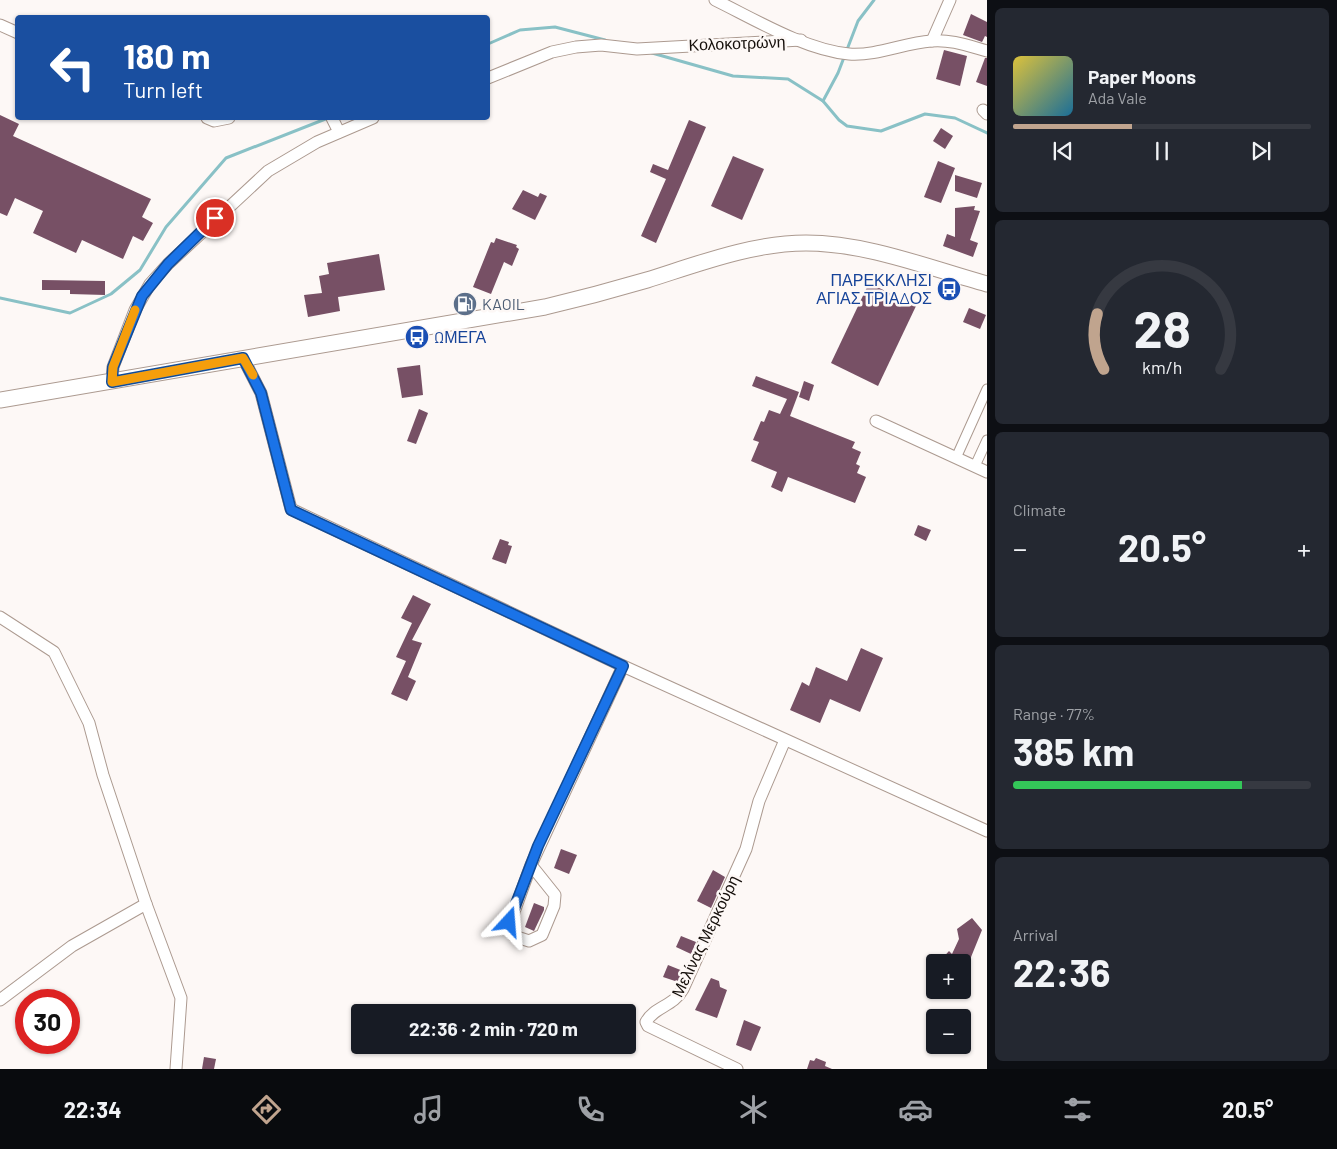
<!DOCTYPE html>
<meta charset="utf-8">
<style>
:root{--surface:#171b24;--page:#242831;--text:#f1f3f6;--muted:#9ea1a6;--line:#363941;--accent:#c0a48e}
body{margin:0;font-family:Barlow,sans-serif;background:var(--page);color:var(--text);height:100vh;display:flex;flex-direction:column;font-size:19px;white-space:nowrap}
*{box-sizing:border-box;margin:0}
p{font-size:16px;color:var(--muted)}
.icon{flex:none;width:28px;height:28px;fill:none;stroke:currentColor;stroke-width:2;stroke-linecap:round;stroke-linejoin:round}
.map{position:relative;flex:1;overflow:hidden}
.side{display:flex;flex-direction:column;gap:8px;padding:8px;background:#0d0f14;width:350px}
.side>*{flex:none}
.top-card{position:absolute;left:15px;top:15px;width:475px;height:105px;border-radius:5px;box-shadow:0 1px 4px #0004;background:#1a4fa0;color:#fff;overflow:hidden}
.tools{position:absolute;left:926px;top:954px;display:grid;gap:10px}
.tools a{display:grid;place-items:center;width:45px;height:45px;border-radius:5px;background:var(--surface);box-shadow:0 1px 4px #0004;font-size:25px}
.speed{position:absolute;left:15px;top:989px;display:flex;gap:10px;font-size:25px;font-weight:700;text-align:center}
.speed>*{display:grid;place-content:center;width:65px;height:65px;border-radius:50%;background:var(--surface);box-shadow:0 1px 4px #0004;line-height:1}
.speed .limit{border:8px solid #d22;background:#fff;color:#111}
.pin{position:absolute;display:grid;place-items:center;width:42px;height:42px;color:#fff;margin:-21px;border:2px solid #fff;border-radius:50%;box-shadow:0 1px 5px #0007}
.me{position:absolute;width:55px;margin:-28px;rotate:19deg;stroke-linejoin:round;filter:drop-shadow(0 0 4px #0008)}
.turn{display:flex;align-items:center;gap:18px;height:105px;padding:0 25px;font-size:22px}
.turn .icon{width:65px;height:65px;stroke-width:2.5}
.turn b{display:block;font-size:35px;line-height:42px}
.big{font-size:38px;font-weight:700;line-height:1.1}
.side .tile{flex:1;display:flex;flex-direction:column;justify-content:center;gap:8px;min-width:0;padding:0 18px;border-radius:8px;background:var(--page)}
.side .dial{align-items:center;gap:0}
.dial svg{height:130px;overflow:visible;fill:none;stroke:var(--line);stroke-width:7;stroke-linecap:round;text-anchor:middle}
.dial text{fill:var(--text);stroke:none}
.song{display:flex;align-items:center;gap:15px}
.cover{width:60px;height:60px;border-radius:8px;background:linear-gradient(135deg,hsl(50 70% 55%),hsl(200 70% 35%))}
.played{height:5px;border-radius:2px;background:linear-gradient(90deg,var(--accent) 40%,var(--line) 40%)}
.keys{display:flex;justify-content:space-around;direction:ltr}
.heat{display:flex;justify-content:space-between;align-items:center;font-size:28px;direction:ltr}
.charge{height:8px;border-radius:4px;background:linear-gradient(90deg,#34c759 77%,var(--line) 0)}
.trip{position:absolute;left:351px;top:1004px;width:285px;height:50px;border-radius:5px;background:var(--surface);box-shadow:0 1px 4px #0004;font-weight:700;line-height:50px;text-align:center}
.tab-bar{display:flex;height:80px;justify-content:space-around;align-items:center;background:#090b0e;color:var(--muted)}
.tab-bar .icon{width:35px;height:35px}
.tab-bar .selected{color:var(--accent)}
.tab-bar b{font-size:22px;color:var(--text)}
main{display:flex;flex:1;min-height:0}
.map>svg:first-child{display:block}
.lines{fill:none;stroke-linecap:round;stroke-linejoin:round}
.stream{stroke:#89c1c6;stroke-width:3}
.building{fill:#775065}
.pedestrian-casing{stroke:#ac9a90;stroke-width:11}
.minor-casing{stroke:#ac9a90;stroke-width:13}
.tertiary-casing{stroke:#ac9a90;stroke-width:17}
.pedestrian{stroke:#fff;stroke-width:9}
.minor{stroke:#fff;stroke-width:11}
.tertiary{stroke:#fff;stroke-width:15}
.route-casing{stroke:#114b97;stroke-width:12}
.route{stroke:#1a73e8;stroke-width:9}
.slow{stroke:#f59e0b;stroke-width:9}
.labels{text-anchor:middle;stroke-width:5;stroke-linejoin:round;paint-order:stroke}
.street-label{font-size:16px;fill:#140e0a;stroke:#fdf8f6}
.transit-label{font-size:16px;fill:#164399;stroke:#fdf8f6;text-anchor:end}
.service-label{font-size:16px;fill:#4e5e75;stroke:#fdf8f6;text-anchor:start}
</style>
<main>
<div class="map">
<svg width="987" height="1069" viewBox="0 0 987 1069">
<rect width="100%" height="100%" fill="#fdf8f6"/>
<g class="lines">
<g class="stream">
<path d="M488 44 520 30 555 27 605 40"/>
<path d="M652 53 733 76 788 79 823 101 839 120 847 126 881 131 925 114 955 118 987 133"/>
<path d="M823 101 838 73 858 21 874 0"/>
<path d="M0 298 70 313 111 294 140 270 166 227 226 158 328 118"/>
</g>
</g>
<g class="building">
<path d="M971 14 987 22V37L985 36 982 42 963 35Z"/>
<path d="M944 50 967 56 960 86 936 79Z"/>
<path d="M985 58H987V86L976 82Z"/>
<path d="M0 115 19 124 13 136 151 199 142 217 153 223 143 241 133 236 123 259 82 240 76 253 33 233 43 211 15 198 7 216 0 213Z"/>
<path d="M689 120 706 127 656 243 641 236 666 179 650 172 653 164 668 170Z"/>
<path d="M941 128 953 136 945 149 933 141Z"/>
<path d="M733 156 764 169 742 220 711 206Z"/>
<path d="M938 161 955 168 941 203 924 197Z"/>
<path d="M955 175 982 183 977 198 955 191Z"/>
<path d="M523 190 538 197 540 193 547 196 535 220 512 209Z"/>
<path d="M975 206 974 210 980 211 970 240 978 243 973 257 943 246 947 234 955 237V208Z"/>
<path d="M496 238 517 245 516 247 519 249 512 266 504 262 491 294 473 287 491 242 494 243Z"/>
<path d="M379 254 385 290 338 297 340 311 308 317 304 295 322 293 319 276 329 274 327 263Z"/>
<path d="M42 280 105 281V295L70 294V290H42Z"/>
<path d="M869 283 916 306 878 386 831 363Z"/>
<path d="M969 308 986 315 980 329 963 322Z"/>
<path d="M420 365 423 395 402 398 397 368Z"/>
<path d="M756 376 799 392 790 416 855 442 852 448 861 452 856 464 860 466 857 473 866 477 855 503 788 477 782 492 771 487 777 472 751 461 759 442 753 440 761 421 764 422 769 410 780 414 787 399 752 386Z"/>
<path d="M804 381 814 385 809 401 799 397Z"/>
<path d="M419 409 428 413 416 444 407 441Z"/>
<path d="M918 525 931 530 926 541 914 535Z"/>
<path d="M500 539 509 542 508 545 512 546 506 564 492 559Z"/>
<path d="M413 595 431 604 412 640 422 643 408 677 416 681 407 701 391 694 406 661 396 657 412 623 401 618Z"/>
<path d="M861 648 883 658 860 712 830 699 820 723 790 710 802 682 809 686 816 667 847 681Z"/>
<path d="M561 849 577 855 569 874 554 868Z"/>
<path d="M713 870 725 877 711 908 697 901Z"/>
<path d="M534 903 544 907V910L534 931 525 927Z"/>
<path d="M972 918 982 930 969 962H939L949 951 952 954 959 939 957 929Z"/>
<path d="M681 936 696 942 691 954 676 947Z"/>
<path d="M668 965 683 971 678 982 663 977Z"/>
<path d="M711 978 719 981 720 987 727 990 717 1018 695 1010Z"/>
<path d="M744 1020 761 1027 751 1051 736 1045Z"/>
<path d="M204 1057 216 1059 214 1069H202Z"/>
<path d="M816 1058 826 1062 825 1066 832 1069H807L810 1060 814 1061Z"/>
</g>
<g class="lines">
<g class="pedestrian-casing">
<g id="pedestrian">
<path d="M956 458 987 389"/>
<path d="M975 466 987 440"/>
</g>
</g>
<g class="minor-casing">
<g id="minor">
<path d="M715 0C754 19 805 50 849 54 877 56 904 43 931 41 950 39 969 46 987 51"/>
<path d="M0 25 18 33"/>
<path d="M932 41 950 0"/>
<path d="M488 78 552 52 576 47 601 45 637 49 801 40"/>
<path d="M983 110 987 114"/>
<path d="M207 118 214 121 229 118"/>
<path d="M332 118 339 132"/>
<path d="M243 358 261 393 291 509 623 666 987 831"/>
<path d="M112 382 113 367 135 310 150 284 168 264 268 171 317 142 373 118"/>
<path d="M876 421 987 472"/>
<path d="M0 617 54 652 89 723 103 775 146 904 181 998 176 1069"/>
<path d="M531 865 509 926 514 936 529 941 542 935 554 906 555 895 531 865 623 666"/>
<path d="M0 1000 72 946 146 904"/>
<path d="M737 1069 648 1026 646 1022C655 1006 673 1007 683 989L746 849 759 801 785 740"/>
</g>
</g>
<g class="tertiary-casing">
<path id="tertiary" d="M0 400 545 307C579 299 613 290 647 280 698 264 752 243 806 243 867 243 929 268 987 284"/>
</g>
<use href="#pedestrian" class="pedestrian"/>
<use href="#minor" class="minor"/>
<use href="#tertiary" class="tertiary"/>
</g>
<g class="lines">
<g class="route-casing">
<path id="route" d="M215 218 168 264 142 296 113 367 112 382 243 358 261 393 291 510 623 666 538 846 509 922"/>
</g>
<use href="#route" class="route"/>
<path class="slow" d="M135 310 113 367 112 382 243 358 253 375"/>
</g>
<defs>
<g id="bus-disc" transform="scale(1.25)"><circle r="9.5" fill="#1a4fb4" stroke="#fdf8f6"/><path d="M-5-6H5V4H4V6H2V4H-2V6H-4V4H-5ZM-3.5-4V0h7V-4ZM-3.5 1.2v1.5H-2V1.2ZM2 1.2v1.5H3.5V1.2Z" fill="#fff"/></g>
<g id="fuel-disc" transform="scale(1.25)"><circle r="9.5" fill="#5c6f8a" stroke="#fdf8f6"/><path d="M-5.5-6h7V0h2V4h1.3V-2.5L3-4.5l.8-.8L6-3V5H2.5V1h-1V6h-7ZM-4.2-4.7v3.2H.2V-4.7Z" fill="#fff"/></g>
</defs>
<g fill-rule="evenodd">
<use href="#bus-disc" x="949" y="289"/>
<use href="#fuel-disc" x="465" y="304"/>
<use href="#bus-disc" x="417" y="337"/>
</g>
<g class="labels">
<g class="street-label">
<text transform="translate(737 43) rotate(-2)" y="6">Κολοκοτρώνη</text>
<text transform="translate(705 936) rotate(-64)" y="6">Μελίνας Μερκούρη</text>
</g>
<g class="transit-label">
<text x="932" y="286">ΠΑΡΕΚΚΛΗΣΙ<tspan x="932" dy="18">ΑΓΙΑΣ ΤΡΙΑΔΟΣ</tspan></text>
<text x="434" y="343" text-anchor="start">ΩΜΕΓΑ</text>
</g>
<g class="service-label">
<text x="482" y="310">KAOIL</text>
</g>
</g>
</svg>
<div class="tools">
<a>+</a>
<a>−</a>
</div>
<div class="speed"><div class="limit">30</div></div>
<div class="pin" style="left:215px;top:218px;background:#d93025"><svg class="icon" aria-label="arrive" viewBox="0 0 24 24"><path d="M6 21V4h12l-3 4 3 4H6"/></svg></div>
<svg class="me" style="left:509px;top:922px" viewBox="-20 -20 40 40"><path d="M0-17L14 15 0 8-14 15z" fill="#1a73e8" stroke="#fff" stroke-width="4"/></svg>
<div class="trip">22:36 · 2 min · 720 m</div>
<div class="top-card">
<div class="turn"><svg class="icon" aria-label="left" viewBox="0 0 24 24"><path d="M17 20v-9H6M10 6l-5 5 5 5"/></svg><div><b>180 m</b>Turn left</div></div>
</div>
</div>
<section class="side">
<div class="tile">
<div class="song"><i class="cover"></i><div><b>Paper Moons</b><p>Ada Vale</p></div></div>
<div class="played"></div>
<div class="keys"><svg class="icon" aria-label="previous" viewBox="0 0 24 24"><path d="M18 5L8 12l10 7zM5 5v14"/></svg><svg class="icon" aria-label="pause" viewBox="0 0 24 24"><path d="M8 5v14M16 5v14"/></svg><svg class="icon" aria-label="next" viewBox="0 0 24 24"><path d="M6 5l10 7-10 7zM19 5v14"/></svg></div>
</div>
<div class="tile dial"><svg viewBox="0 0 100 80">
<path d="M14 69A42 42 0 1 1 86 69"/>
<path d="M14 69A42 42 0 0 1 10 35" stroke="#c0a48e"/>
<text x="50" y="56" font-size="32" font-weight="700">28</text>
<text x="50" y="72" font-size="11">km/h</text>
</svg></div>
<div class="tile"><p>Climate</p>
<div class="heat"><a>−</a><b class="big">20.5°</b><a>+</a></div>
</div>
<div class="tile"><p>Range · 77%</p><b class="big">385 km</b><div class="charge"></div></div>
<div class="tile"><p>Arrival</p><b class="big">22:36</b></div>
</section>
</main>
<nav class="tab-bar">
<b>22:34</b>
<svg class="icon selected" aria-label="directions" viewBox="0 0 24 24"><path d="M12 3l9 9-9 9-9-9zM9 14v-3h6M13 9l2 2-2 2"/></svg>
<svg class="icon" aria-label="music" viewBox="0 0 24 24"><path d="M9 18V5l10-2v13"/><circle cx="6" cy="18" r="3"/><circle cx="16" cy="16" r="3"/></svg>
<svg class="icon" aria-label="phone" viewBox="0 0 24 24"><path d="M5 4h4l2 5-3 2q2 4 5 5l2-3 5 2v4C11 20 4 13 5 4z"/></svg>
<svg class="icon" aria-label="climate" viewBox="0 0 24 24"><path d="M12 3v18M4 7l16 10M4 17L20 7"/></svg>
<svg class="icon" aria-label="car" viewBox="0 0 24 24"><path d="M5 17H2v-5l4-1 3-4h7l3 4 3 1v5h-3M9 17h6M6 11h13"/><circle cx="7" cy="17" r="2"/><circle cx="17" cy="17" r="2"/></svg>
<svg class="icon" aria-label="filters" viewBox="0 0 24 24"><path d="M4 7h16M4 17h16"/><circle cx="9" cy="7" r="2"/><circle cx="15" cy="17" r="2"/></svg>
<b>20.5°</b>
</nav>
